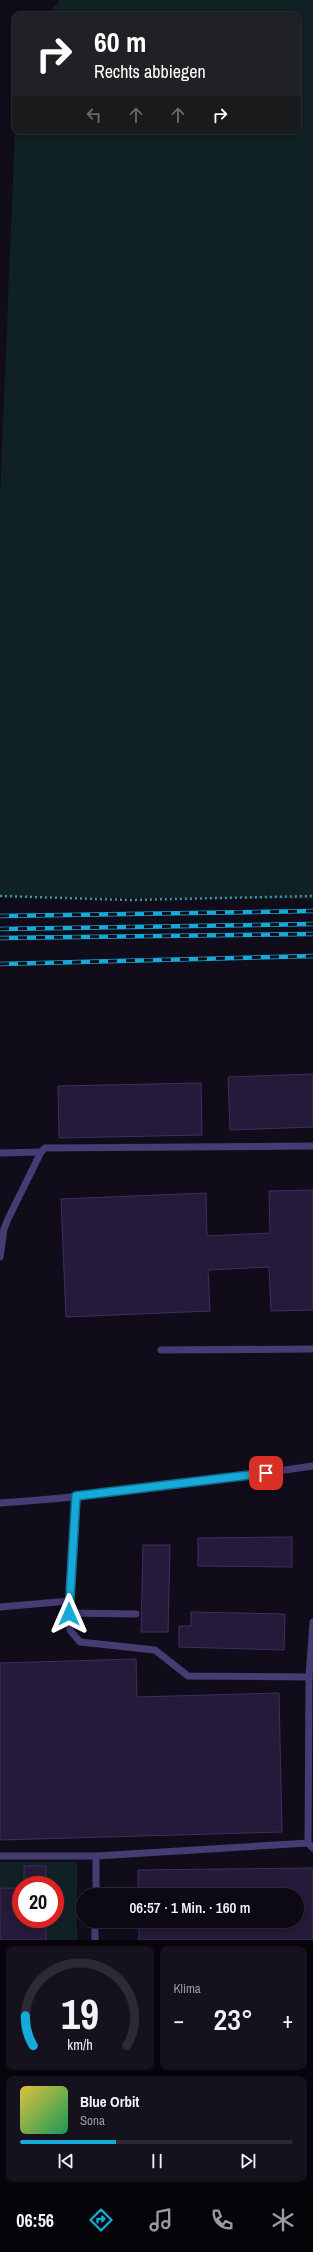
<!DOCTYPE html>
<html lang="de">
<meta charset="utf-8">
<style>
:root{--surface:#0c0914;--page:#15121d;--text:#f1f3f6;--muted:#9a9aa0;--line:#2c2a34;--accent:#16aad9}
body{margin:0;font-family:"Archivo Narrow",sans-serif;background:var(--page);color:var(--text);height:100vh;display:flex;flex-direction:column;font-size:15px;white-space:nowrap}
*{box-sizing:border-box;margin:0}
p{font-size:13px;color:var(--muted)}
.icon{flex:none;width:22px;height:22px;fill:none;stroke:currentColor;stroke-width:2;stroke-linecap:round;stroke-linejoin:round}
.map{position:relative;height:1940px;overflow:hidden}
.details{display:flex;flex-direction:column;gap:6px;padding:6px;background:#07050b;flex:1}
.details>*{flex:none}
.banner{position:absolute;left:12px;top:12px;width:289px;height:122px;border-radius:8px;box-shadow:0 2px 6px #0003,0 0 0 1px var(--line);background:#202124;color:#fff;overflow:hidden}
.speed{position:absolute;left:12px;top:1876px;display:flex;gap:8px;font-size:20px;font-weight:700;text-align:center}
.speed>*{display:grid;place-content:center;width:52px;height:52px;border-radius:50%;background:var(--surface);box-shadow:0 2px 6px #0003,0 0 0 1px var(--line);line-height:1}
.speed .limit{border:6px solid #d22;background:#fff;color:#111}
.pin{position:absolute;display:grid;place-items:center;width:34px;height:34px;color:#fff;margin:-17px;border-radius:8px;box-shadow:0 2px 6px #0006}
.me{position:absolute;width:44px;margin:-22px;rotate:0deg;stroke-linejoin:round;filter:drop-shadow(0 0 3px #0008)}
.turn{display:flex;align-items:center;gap:14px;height:84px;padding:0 16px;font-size:18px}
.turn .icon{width:52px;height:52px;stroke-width:2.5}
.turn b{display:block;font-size:28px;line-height:34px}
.lanes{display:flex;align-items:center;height:38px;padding:0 16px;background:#0003;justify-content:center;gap:20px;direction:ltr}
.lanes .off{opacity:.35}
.big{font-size:30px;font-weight:600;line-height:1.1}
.details .widget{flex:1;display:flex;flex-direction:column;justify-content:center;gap:6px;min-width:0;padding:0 14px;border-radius:8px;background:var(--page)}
.details .dial{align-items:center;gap:0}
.dial svg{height:104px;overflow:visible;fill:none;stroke:var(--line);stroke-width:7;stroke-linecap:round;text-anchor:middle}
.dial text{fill:var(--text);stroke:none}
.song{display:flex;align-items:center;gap:12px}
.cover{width:48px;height:48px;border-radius:6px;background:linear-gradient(135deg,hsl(50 70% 55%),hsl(150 70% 35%))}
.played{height:4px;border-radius:2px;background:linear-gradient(90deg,var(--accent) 35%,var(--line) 35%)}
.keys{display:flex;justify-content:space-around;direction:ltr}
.heat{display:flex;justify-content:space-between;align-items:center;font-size:22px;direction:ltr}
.details .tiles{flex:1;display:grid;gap:6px;grid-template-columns:1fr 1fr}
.widget:last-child{grid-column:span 2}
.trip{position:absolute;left:76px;top:1888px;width:228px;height:40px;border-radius:20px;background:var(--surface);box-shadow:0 2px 6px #0003,0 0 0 1px var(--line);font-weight:600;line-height:40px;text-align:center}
.dock{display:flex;height:64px;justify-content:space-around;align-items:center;background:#050408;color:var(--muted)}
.dock .icon{width:28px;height:28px}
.dock .active{color:var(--accent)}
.dock b{font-size:18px;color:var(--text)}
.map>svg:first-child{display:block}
.green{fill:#102123;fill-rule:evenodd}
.building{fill:#251a39;stroke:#402f62}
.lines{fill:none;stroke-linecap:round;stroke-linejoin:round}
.path{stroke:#3897a0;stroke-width:2.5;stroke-dasharray:2 3;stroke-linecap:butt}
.lane{stroke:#463c74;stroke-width:7}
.rail-casing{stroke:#16aad9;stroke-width:4.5}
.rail{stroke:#100c1a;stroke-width:3;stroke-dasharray:9;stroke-linecap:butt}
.route-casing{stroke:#0e6e8d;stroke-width:10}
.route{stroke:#16aad9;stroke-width:7}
</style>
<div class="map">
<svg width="313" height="1940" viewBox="0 0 313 1940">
<rect width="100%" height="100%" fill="#100c1a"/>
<g class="green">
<path d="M60 0H313V899L0 897V497L15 131H298V15H47Z"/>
<path d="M0 1862H77V1940H0ZM21 1885H55V1919H21Z"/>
</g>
<g class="building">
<path d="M313 1074V1127L230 1130 228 1077Z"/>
<path d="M201 1083 202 1135 59 1138 58 1086Z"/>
<path d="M313 1190V1310L271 1311 269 1267 208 1270 210 1311 66 1317 61 1199 206 1193 207 1236 270 1233 269 1191Z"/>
<path d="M292 1537V1567L198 1566V1538Z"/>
<path d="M143 1545H170L168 1632H141Z"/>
<path d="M191 1612 285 1614 284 1650 179 1647V1626H191Z"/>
<path d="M136 1659 137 1697 279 1693 282 1832 0 1840V1663Z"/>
<rect x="24" y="1866" width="22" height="19"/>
<path d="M313 1868V1940H139V1921H297V1895H138V1870Z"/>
<path d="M0 1888H21V1919H46V1940H0Z"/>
</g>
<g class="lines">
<path class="path" d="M0 896 130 900 313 896"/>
<g class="lane">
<path d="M0 1153 41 1152"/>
<path d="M0 1257 4 1229 8 1219 41 1152 45 1148 313 1146"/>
<path d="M161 1350 313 1349"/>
<path d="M76 1496 69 1601 70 1630 80 1642 155 1650 188 1676 309 1677"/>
<path d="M0 1503C105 1496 209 1481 313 1466"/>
<path d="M0 1607 69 1601"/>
<path d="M69 1613 136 1614"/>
<path d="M308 1843 309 1677 313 1622"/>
<path d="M0 1856H96"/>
<path d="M96 1895V1856L308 1843 313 1848"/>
<path d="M95 1940V1921"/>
</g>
<g class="rail-casing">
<g id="rail">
<path d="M0 916 313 911"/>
<path d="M0 929 313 924"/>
<path d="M0 938 313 934"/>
<path d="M0 964 313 956"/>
</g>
</g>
<use href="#rail" class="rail"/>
</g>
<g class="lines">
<g class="route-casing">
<path id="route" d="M69 1614 76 1496 266 1473"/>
</g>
<use href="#route" class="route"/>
</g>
</svg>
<div class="speed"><div class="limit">20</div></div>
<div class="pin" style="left:266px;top:1473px;background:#d93025"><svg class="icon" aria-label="arrive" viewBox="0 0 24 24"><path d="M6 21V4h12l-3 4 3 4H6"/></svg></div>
<svg class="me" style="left:69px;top:1614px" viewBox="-20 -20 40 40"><path d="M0-17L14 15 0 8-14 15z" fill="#16aad9" stroke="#fff" stroke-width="4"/></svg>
<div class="trip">06:57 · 1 Min. · 160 m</div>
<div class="banner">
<div class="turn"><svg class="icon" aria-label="right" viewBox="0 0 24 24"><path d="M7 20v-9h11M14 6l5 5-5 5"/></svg><div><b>60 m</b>Rechts abbiegen</div></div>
<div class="lanes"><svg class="icon off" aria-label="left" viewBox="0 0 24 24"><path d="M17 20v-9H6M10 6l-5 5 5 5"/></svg><svg class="icon off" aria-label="ahead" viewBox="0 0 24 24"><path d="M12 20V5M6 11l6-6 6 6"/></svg><svg class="icon off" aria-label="ahead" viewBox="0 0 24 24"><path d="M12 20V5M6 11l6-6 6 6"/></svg><svg class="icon" aria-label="right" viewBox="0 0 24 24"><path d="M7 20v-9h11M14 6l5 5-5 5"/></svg></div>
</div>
</div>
<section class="details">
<div class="tiles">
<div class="widget dial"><svg viewBox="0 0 100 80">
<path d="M14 69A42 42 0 1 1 86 69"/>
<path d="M14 69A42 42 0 0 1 8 46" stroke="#16aad9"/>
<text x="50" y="56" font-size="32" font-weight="700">19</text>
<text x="50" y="72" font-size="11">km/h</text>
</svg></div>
<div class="widget"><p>Klima</p>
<div class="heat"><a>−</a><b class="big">23°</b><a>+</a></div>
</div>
<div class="widget">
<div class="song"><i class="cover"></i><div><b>Blue Orbit</b><p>Sona</p></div></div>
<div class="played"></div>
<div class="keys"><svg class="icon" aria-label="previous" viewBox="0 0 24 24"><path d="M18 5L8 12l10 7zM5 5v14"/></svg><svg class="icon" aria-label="pause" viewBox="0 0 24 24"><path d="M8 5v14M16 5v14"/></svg><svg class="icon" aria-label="next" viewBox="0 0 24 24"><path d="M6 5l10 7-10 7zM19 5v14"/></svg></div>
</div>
</div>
</section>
<nav class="dock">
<b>06:56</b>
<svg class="icon active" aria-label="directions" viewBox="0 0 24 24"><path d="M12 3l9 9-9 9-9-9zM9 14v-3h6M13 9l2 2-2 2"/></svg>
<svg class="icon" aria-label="music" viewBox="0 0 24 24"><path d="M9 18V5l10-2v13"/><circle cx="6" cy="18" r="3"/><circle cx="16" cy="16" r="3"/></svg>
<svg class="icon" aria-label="phone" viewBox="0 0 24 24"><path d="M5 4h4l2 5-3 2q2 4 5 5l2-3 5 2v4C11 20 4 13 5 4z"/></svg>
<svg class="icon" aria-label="climate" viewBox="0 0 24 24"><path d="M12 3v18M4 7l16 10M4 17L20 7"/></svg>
</nav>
